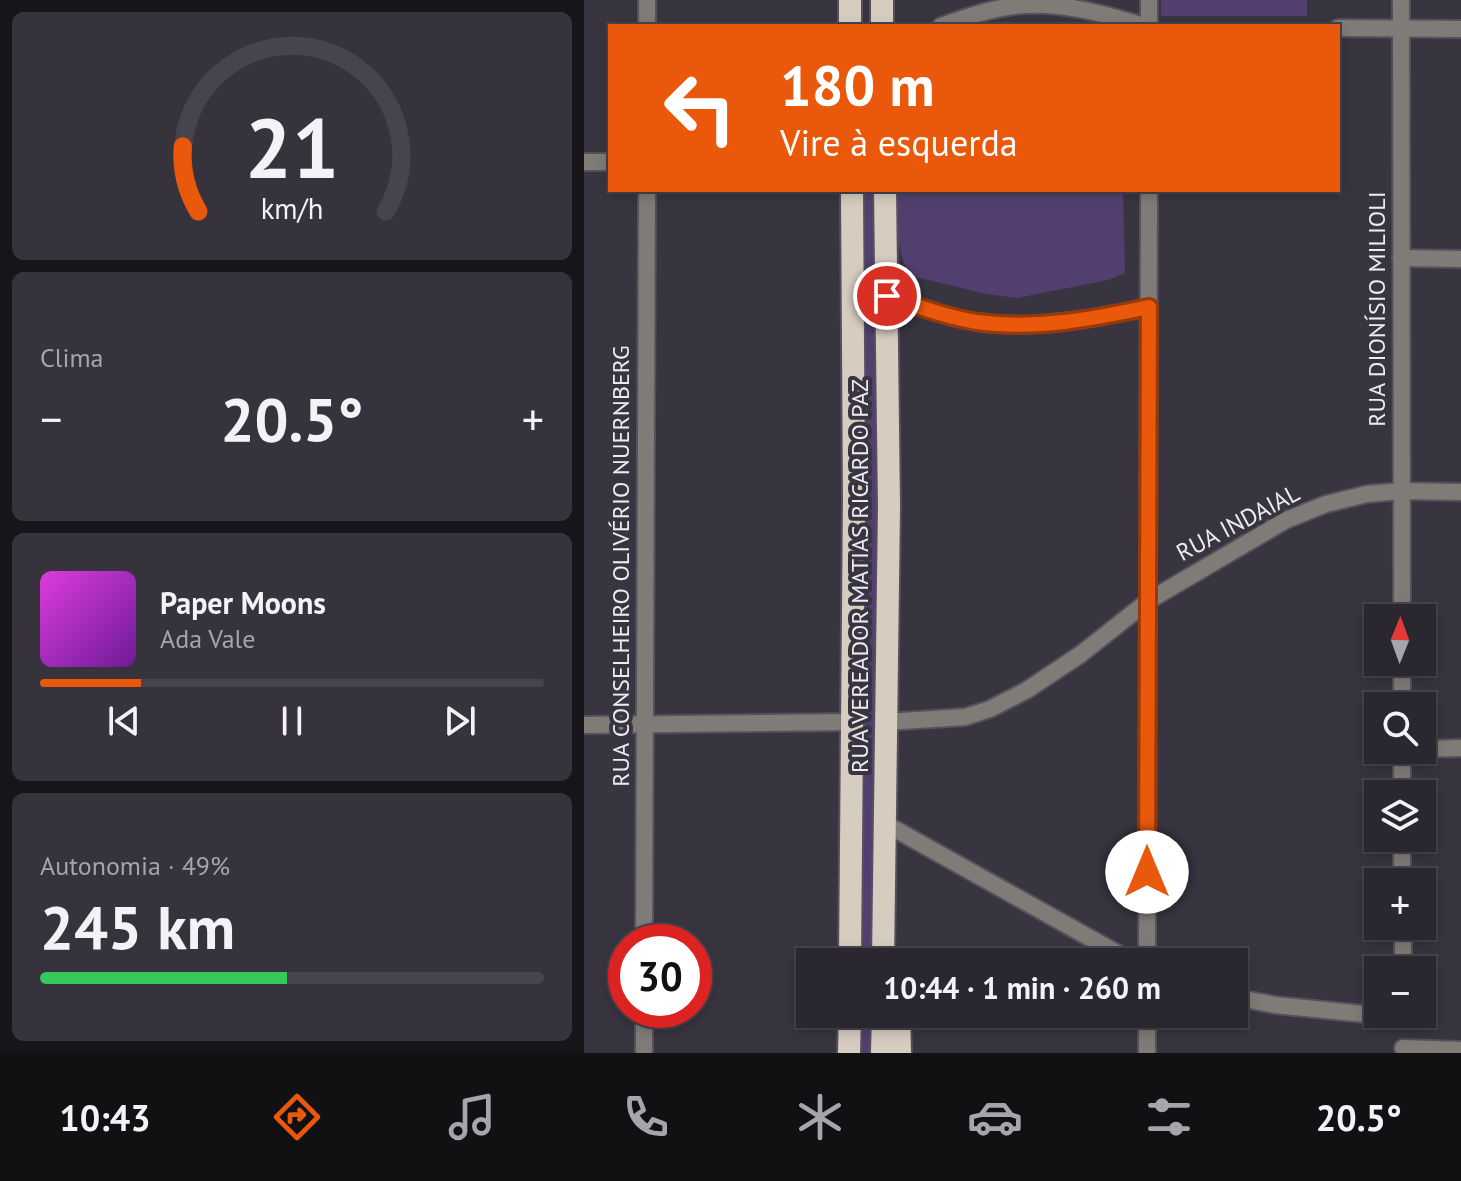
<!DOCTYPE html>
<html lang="pt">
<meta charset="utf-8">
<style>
:root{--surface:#2a2730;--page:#36333c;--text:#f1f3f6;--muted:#a5a5ab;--line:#46444c;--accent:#ea580c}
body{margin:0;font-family:"PT Sans",sans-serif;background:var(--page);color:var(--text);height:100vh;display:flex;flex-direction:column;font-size:30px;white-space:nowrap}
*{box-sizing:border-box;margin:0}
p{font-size:26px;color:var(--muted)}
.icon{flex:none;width:44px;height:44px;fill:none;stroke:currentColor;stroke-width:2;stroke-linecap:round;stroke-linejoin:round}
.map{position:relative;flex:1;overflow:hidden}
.side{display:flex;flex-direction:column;gap:12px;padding:12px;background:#17151a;width:584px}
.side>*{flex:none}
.guide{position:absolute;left:24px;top:24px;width:732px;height:168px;border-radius:0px;box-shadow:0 4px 12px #0003,0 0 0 2px var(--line);background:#ea580c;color:#fff;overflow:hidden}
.needle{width:52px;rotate:1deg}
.fabs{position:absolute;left:780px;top:604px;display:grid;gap:16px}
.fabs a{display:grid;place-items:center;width:72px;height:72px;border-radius:0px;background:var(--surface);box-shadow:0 4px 12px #0003,0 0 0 2px var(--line);font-size:40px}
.speed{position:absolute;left:24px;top:924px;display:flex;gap:16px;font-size:40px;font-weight:700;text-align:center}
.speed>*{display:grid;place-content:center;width:104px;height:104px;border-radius:50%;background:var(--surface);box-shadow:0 4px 12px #0003,0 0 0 2px var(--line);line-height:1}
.speed .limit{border:12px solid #d22;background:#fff;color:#111}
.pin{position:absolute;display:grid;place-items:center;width:68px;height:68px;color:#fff;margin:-34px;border:4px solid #fff;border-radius:50%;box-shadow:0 2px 8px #0007}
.me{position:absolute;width:88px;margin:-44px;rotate:0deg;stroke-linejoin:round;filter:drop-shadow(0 0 6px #0008)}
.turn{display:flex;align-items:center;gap:28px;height:168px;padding:0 40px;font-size:36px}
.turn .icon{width:104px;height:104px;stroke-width:2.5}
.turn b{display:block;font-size:56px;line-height:68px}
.big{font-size:60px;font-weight:800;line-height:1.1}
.side .widget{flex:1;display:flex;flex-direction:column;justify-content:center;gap:12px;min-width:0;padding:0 28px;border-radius:12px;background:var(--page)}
.side .dial{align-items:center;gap:0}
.dial svg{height:208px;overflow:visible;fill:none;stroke:var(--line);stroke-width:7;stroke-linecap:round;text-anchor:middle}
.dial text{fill:var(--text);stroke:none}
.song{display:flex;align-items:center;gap:24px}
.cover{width:96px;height:96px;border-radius:12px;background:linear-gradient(135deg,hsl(300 70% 55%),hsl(280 70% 35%))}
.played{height:8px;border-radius:4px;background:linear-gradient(90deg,var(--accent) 20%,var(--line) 20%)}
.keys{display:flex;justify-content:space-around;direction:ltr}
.heat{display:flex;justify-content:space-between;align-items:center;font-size:44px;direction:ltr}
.charge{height:12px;border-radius:6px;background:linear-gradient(90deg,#34c759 49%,var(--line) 0)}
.trip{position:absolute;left:212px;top:948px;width:452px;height:80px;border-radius:0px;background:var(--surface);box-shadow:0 4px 12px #0003,0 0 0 2px var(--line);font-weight:800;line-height:80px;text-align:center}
.tab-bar{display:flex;height:128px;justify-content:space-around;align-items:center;background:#111013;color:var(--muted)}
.tab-bar .icon{width:56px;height:56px}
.tab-bar .on{color:var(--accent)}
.tab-bar b{font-size:36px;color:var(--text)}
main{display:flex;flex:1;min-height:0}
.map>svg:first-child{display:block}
.green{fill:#523f6f}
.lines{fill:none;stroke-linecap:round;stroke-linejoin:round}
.minor-casing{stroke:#55515c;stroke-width:20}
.trunk-casing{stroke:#55515c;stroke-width:26}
.minor{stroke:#7f7b76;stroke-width:16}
.trunk{stroke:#d6ccc0;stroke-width:22}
.route-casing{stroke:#983908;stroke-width:20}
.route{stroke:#ea580c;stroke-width:14}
.labels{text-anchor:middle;stroke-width:8;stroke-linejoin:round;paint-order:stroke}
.street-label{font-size:24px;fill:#edebf2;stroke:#383440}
</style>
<main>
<section class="side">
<div class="widget dial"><svg viewBox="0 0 100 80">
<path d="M14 69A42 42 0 1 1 86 69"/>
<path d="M14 69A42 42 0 0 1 8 44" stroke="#ea580c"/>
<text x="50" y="56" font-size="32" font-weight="700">21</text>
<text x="50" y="72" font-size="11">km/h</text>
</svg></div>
<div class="widget"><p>Clima</p>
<div class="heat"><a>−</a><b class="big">20.5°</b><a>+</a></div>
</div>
<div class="widget">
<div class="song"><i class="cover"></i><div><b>Paper Moons</b><p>Ada Vale</p></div></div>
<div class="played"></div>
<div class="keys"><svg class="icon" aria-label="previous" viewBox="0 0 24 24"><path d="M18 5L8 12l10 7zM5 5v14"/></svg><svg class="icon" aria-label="pause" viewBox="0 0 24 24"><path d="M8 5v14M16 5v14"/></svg><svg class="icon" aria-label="next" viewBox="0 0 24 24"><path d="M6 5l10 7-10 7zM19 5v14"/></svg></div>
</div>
<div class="widget"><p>Autonomia · 49%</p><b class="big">245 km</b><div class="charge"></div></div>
</section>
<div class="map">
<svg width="877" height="1053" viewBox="0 0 877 1053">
<rect width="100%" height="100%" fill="#383440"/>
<g class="green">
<rect x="577" y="0" width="146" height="16"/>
<path d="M275 190H290L296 502 291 722 290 962H275L276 724 281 501Z"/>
<path d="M308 190H539L541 273 524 280 433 298 402 294 332 277 320 264 313 238Z"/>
<rect x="275" y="1014" width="15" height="39"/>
</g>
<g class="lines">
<g class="minor-casing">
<g id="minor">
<path d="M817 0 818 618"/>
<path d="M63 26V0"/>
<path d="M357 26C380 18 405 9 430 6 474 1 518 13 560 26"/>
<path d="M565 26V0"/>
<path d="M754 28 877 29"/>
<path d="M0 162H26"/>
<path d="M817 258 877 259"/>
<path d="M303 296C333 306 362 317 393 322 451 330 508 319 565 307"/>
<path d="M818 662V706"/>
<path d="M302 722 381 717 406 709 443 690 497 654 564 601 702 520 742 504 783 494 818 491 877 492"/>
<path d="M0 725 268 722"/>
<path d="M838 749 877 748"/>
<path d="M818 750V794"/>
<path d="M300 823 549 962"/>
<path d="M818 838V882"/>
<path d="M819 926V970"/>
<path d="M60 942 63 190"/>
<path d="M563 962 565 190"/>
<path d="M650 997 691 1005 819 1018"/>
<path d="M819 1048 877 1050"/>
<path d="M60 1053V1010"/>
<path d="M563 1053V1014"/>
</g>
</g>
<g class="trunk-casing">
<g id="trunk">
<path d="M266 0V26"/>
<path d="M298 0V26"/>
<path d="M266 962 270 498 268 190"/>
<path d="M299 962 305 506 301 190"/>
<path d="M315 1014 316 1053"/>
<path d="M265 1053 266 1014"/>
<path d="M298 1053 299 1014"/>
</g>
</g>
<use href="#minor" class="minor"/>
<use href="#trunk" class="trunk"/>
</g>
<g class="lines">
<g class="route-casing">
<path id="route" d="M303 296C333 306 362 317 393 322 451 330 508 319 565 307L563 872"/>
</g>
<use href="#route" class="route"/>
</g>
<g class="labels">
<g class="street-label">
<text transform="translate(793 309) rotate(-90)" y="8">RUA DIONÍSIO MILIOLI</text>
<text transform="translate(654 523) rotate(-28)" y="8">RUA INDAIAL</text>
<text transform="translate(37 566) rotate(-90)" y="8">RUA CONSELHEIRO OLIVÉRIO NUERNBERG</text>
<text transform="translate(276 576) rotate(-90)" y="8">RUA VEREADOR MATIAS RICARDO PAZ</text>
</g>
</g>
</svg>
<div class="fabs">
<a><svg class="needle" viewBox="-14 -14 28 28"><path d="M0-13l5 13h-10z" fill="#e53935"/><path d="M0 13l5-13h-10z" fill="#a5a5ab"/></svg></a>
<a><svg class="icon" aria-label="search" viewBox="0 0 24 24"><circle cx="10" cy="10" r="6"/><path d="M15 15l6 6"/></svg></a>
<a><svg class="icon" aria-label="layers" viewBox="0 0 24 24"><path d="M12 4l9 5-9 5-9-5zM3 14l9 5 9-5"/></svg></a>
<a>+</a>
<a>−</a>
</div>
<div class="speed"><div class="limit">30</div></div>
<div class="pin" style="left:303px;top:296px;background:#d93025"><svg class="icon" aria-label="arrive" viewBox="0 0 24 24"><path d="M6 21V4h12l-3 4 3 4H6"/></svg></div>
<svg class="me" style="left:563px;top:872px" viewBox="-20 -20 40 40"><circle r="19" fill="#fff"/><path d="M0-13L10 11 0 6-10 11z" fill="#ea580c"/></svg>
<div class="trip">10:44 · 1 min · 260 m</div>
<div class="guide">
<div class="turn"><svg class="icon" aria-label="left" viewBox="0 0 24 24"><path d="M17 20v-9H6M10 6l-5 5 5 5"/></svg><div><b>180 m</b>Vire à esquerda</div></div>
</div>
</div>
</main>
<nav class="tab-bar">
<b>10:43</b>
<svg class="icon on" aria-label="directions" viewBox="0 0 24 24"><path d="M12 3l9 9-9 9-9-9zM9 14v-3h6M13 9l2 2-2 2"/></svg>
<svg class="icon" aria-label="music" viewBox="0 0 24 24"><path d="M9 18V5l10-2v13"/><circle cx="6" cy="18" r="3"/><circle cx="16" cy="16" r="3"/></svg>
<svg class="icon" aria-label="phone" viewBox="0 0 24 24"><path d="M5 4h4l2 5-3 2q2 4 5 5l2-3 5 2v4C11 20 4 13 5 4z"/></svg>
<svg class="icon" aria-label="climate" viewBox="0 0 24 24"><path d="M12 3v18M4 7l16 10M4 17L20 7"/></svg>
<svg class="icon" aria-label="car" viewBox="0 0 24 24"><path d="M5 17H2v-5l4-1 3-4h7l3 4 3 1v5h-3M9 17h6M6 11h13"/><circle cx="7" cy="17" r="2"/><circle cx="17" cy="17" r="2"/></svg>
<svg class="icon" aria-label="filters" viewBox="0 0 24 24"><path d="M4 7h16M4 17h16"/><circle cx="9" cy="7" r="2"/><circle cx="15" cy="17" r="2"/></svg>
<b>20.5°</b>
</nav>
